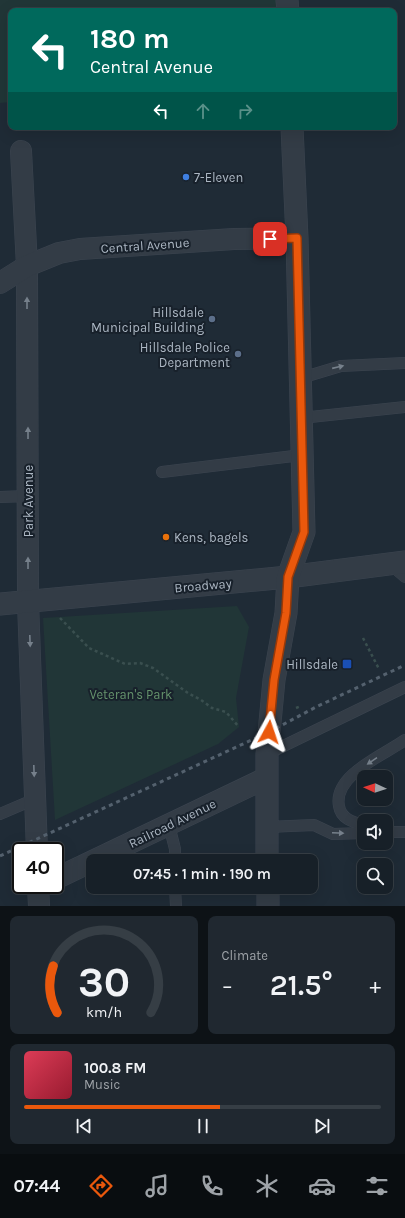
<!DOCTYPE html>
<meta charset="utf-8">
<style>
:root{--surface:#172028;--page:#202830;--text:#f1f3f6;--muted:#9ea3a8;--line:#363e45;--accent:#ea580c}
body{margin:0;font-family:Karla,sans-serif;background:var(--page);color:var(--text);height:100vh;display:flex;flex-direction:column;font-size:15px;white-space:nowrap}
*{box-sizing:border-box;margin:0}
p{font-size:13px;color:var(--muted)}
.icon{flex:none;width:22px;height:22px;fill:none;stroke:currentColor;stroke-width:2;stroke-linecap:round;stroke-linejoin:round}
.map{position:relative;height:906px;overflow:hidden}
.sheet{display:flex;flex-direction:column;gap:10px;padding:10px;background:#0d1216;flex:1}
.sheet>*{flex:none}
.top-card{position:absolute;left:8px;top:8px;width:389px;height:122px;border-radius:8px;box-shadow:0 4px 16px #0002,0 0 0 1px var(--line);background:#00695c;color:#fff;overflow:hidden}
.needle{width:26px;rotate:273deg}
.fabs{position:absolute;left:357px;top:770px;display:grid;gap:8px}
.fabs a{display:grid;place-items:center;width:36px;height:36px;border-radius:8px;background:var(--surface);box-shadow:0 4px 16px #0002,0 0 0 1px var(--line);font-size:20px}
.speed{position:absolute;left:12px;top:842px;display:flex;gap:8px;font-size:20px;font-weight:700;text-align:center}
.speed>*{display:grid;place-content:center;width:52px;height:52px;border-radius:50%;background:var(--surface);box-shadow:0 4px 16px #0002,0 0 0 1px var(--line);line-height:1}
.speed .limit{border:2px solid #111;border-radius:6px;background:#fff;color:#111}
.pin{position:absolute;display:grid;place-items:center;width:34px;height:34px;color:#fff;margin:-17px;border-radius:8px;box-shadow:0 2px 6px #0006}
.me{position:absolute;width:44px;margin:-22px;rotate:5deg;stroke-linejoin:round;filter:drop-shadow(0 0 3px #0008)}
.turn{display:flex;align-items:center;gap:14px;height:84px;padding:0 16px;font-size:18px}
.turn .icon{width:52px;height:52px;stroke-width:2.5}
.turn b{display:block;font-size:28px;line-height:34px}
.lanes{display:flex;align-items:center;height:38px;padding:0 16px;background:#0003;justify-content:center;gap:20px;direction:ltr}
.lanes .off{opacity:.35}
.big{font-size:30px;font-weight:600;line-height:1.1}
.sheet .tile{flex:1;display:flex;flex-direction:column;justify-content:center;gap:6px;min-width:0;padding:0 14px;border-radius:8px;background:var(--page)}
.sheet .dial{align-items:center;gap:0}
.dial svg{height:104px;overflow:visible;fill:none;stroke:var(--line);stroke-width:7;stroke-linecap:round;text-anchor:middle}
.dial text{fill:var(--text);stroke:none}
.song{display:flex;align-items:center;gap:12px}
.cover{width:48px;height:48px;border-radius:6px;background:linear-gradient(135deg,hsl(350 70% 55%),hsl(350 70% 35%))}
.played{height:4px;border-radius:2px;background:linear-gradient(90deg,var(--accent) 55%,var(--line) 55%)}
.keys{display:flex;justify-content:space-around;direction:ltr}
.heat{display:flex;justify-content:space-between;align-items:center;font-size:22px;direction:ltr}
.sheet .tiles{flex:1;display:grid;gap:10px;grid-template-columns:1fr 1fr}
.tile:last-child{grid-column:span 2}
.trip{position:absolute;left:86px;top:854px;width:232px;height:40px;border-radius:8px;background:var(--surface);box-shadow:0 4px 16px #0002,0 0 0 1px var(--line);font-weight:600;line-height:40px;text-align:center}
.tab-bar{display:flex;height:64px;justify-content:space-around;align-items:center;background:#090d10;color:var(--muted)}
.tab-bar .icon{width:28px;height:28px}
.tab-bar .current{color:var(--accent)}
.tab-bar b{font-size:18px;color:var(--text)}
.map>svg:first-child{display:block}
.green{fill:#213637}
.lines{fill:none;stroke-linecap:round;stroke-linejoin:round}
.service-casing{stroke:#3c4550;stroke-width:12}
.minor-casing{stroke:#3c4550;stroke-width:22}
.tertiary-casing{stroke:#3c4550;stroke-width:23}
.path{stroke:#3a4f4f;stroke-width:2.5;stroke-dasharray:3 3;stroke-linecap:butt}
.service{stroke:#333c46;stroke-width:11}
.minor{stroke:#333c46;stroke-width:21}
.tertiary{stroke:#333c46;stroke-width:22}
.rail{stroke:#54616e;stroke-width:3;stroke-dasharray:4 4;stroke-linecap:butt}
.oneway{fill:#76808b}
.route-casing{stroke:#983908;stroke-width:10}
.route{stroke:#ea580c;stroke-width:7}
.shop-dot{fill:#3f7fe0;stroke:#18212b;stroke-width:1.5}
.service-dot{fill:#5c6f8a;stroke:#18212b;stroke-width:1.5}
.food-dot{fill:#e8710a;stroke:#18212b;stroke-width:1.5}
.transit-dot{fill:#1a4fb4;stroke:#18212b;stroke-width:1.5}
.labels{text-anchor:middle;stroke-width:4;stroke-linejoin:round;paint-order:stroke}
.poi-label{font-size:13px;fill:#acb7c3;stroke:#18212b;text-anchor:end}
.street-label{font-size:13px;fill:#acb7c3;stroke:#18212b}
.park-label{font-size:13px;fill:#65936c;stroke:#18212b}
</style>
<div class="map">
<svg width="405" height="906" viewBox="0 0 405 906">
<rect width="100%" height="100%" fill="#1f2b36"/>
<g class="green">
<path d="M0 0H287L288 11H11V102L0 103Z"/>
<path d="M237 606 249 627 236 698 239 727 218 744 55 820 43 618Z"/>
</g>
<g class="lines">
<g class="service-casing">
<g id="service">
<path d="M301 378 341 366 405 363"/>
<path d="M301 418 405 407"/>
<path d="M162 472 302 455"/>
<path d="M0 497 28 496"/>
<path d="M390 564 405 577"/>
<path d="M267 754 405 687"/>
<path d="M0 814 35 799"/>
<path d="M169 825 175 849V861"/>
<path d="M364 825C353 822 341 819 339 806 333 775 384 755 405 740"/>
<path d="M267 827 314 825 333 834 364 833"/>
<path d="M386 832H405"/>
<path d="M175 887 176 906"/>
</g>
</g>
<g class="minor-casing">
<g id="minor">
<path d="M21 151 27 266 28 602 37 851"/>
<path d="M0 283 27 266 59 253 80 249 234 239 297 238"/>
<path d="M55 879 266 778"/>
<path d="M38 885 39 906"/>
</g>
</g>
<g class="tertiary-casing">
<g id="tertiary">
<path d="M287 0 288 11"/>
<path d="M0 604 288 577 405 562"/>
<path d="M267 861V754L274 680 286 613 288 577 304 532 297 238 292 127"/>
<path d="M268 887V906"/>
</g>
</g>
<g class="path">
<path d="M60 618 89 648 125 664 140 663 153 668 188 693 201 700 212 708 226 712 239 727"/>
<path d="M363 638 379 669"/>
<path d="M296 708 301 706"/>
</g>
<use href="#service" class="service"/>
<use href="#minor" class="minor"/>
<use href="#tertiary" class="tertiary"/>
<path class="rail" d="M0 856 269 732 316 707 405 665"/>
</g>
<defs><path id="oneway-solid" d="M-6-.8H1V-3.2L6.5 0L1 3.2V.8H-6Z"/></defs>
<g class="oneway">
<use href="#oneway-solid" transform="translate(27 303) rotate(-90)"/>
<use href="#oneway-solid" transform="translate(338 367) rotate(-13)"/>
<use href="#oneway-solid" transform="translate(28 433) rotate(-90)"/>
<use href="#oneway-solid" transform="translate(28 563) rotate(-90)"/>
<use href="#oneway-solid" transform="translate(30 641) rotate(88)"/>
<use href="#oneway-solid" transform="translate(372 761) rotate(146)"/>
<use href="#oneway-solid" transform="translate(34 771) rotate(88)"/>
<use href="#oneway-solid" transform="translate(338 833) rotate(2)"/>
</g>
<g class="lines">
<g class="route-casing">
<path id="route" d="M269 732 274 680 286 613 288 577 304 532 297 238 270 239"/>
</g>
<use href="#route" class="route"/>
</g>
<circle class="shop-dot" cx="186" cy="177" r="4"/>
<g class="service-dot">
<circle cx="212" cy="319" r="4"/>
<circle cx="238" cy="354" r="4"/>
</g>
<circle class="food-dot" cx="166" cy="537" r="4"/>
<rect class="transit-dot" x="342" y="659" width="10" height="10" rx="2"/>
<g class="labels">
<g class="poi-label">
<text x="194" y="182" text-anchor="start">7-Eleven</text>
<text x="204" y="317">Hillsdale<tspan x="204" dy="15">Municipal Building</tspan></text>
<text x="230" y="352">Hillsdale Police<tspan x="230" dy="15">Department</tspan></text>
<text x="174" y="542" text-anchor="start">Kens, bagels</text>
<text x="338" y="669">Hillsdale</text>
</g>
<g class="street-label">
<text transform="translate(145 245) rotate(-4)" y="5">Central Avenue</text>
<text transform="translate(28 501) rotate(-90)" y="5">Park Avenue</text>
<text transform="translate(203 585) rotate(-5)" y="5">Broadway</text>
<text transform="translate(172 823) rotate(-26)" y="5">Railroad Avenue</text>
</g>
<g class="park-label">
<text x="131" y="699">Veteran's Park</text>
</g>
</g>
</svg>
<div class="fabs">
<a><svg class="needle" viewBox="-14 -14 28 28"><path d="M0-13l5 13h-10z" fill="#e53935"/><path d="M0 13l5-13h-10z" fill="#9ea3a8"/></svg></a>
<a><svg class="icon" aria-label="sound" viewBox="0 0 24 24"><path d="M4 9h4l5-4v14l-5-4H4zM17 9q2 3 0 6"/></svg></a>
<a><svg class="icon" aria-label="search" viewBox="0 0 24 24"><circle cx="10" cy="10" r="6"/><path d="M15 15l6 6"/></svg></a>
</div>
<div class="speed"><div class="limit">40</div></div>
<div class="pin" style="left:270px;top:239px;background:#d93025"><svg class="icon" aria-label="arrive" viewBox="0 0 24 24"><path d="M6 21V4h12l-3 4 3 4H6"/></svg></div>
<svg class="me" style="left:269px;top:732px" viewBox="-20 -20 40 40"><path d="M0-17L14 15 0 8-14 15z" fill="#ea580c" stroke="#fff" stroke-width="4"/></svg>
<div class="trip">07:45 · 1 min · 190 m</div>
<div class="top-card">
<div class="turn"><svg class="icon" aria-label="left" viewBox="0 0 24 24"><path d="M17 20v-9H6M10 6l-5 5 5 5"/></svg><div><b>180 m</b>Central Avenue</div></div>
<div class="lanes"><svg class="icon" aria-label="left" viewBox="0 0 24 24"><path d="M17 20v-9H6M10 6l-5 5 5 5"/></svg><svg class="icon off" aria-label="ahead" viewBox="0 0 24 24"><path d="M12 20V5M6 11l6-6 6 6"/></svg><svg class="icon off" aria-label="right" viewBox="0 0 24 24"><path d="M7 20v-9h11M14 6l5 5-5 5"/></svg></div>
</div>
</div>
<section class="sheet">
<div class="tiles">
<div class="tile dial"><svg viewBox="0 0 100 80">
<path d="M14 69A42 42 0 1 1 86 69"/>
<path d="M14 69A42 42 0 0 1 11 33" stroke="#ea580c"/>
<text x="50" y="56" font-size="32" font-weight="700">30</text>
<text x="50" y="72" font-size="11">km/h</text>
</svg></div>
<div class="tile"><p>Climate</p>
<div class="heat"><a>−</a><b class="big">21.5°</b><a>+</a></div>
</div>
<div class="tile">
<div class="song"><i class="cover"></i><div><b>100.8 FM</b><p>Music</p></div></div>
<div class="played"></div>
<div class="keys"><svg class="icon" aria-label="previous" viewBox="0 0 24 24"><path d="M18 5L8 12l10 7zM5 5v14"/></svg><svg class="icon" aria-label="pause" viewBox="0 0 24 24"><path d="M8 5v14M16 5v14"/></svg><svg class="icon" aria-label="next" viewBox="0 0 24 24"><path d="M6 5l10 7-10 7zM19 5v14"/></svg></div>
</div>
</div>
</section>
<nav class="tab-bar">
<b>07:44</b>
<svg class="icon current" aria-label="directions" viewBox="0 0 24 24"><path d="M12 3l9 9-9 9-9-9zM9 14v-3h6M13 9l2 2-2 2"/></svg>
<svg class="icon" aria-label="music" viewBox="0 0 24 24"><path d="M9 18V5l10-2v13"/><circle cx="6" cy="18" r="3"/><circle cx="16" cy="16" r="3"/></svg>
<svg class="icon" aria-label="phone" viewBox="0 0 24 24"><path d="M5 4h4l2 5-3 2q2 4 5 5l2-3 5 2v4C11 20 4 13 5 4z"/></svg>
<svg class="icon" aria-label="climate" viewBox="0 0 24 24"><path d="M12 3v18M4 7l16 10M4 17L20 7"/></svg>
<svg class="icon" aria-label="car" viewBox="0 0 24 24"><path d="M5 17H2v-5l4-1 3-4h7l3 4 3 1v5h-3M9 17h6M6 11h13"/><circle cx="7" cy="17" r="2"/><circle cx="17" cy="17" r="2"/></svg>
<svg class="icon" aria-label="filters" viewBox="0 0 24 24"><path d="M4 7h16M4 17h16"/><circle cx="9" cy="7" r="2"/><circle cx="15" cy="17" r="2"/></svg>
</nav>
